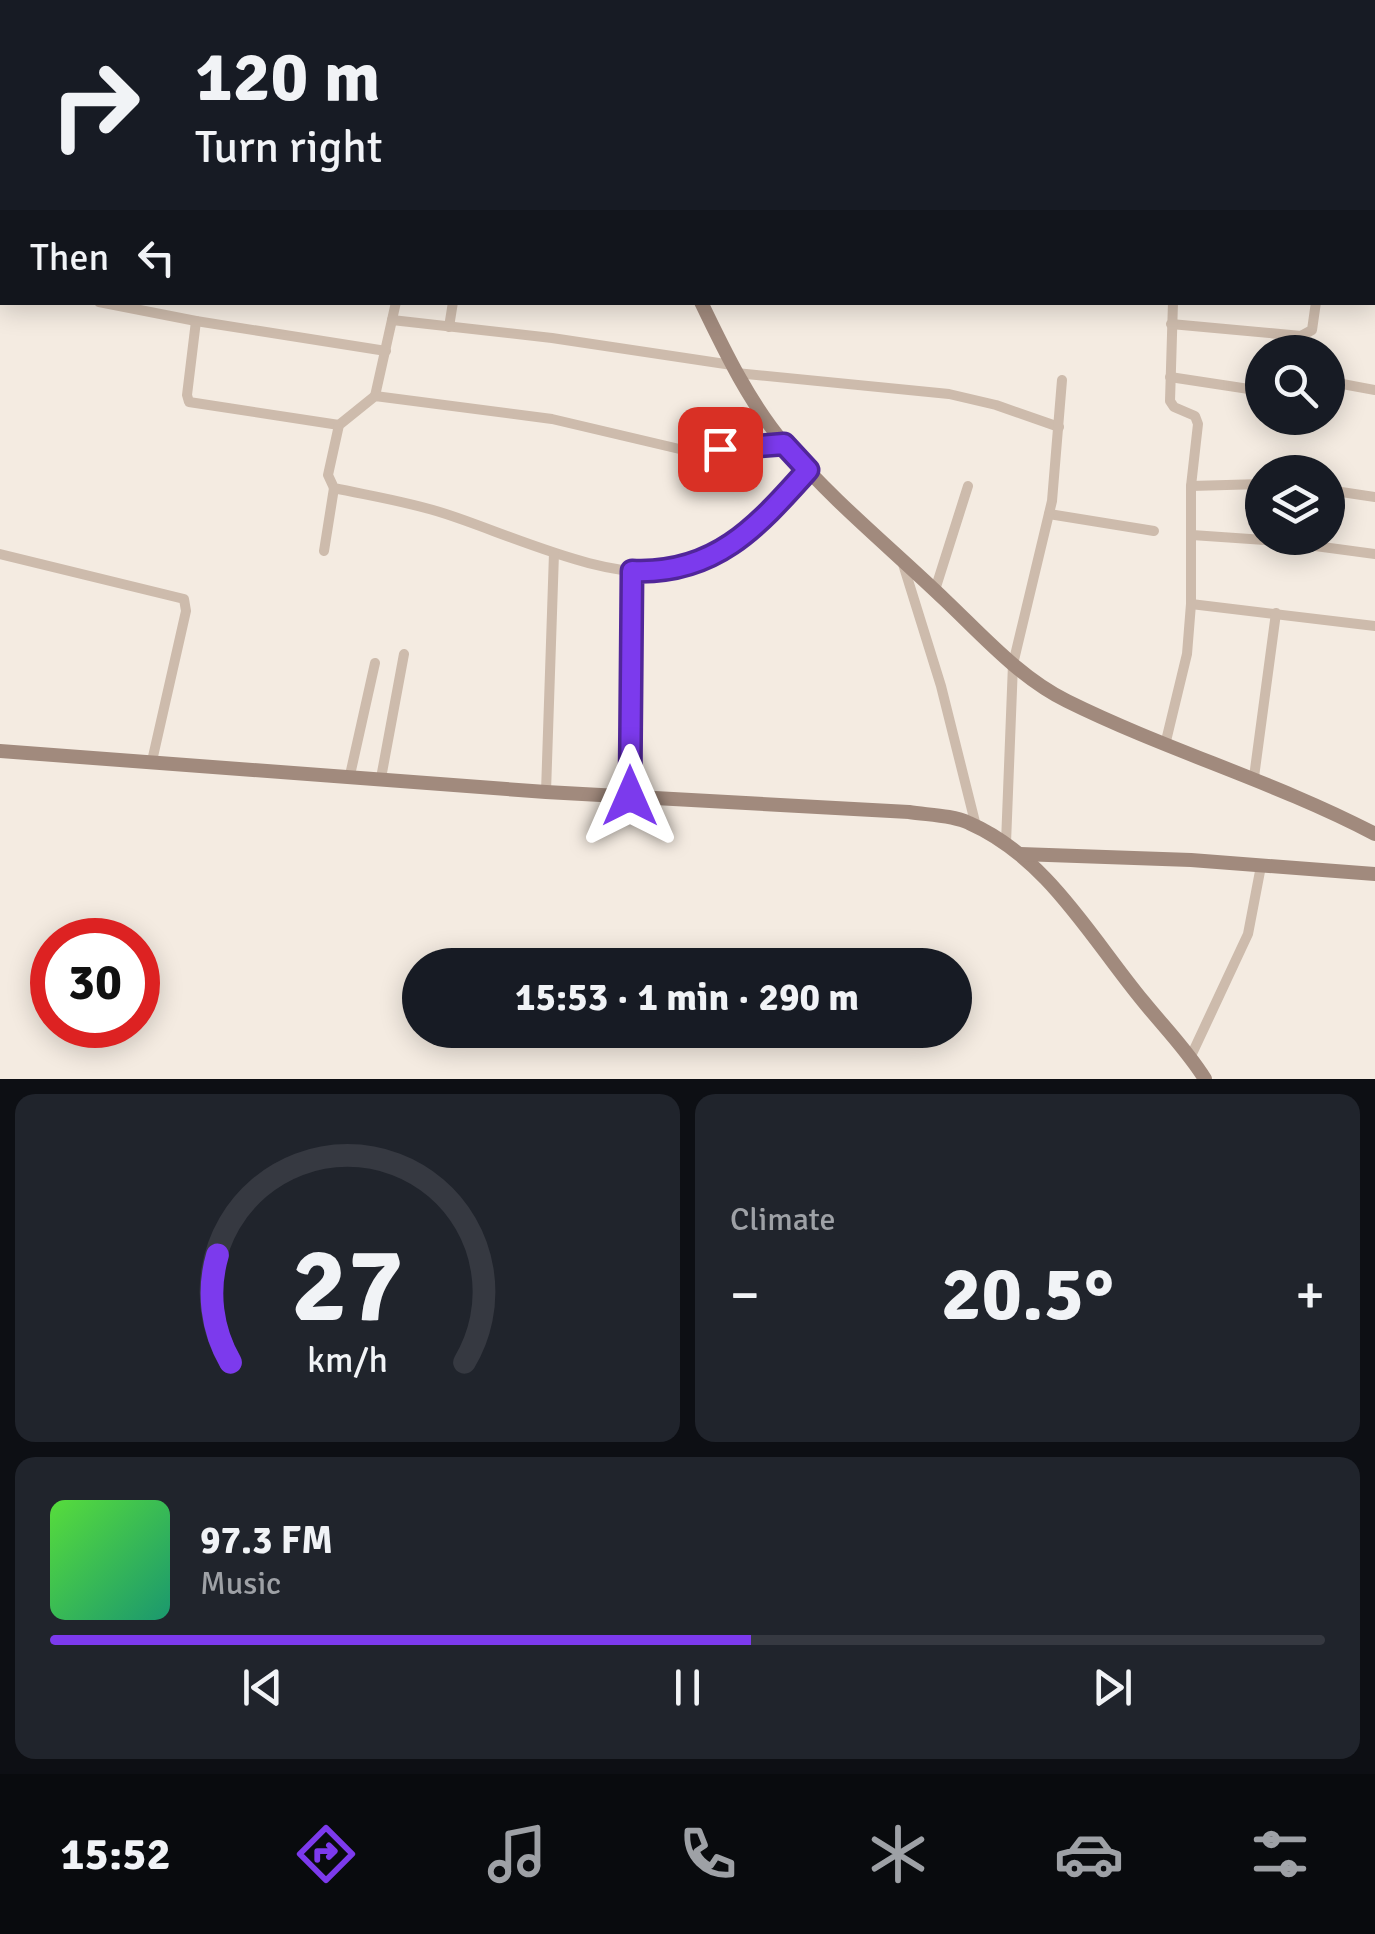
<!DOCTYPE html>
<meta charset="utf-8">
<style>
:root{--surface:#171b24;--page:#20242c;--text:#f1f3f6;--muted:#9ea1a6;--line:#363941;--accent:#7c3aed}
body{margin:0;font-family:Signika,sans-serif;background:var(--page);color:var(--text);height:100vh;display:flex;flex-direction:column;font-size:38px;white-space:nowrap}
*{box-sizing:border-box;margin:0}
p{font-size:32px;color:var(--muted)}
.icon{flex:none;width:55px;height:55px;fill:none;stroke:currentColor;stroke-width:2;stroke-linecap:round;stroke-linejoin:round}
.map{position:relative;height:1079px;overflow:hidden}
.sheet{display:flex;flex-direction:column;gap:15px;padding:15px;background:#0d0f14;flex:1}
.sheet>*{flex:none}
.banner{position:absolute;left:0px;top:0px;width:1375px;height:305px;box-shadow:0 5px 25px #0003;background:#171b24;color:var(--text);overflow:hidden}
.controls{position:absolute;left:1245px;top:335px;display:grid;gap:20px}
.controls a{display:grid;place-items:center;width:100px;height:100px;border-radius:50%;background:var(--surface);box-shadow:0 5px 25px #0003;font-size:50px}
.speed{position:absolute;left:30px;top:918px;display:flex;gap:20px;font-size:50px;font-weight:700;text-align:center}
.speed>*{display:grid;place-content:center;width:130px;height:130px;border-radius:50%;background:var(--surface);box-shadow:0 5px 25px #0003;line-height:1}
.speed .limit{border:15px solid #d22;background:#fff;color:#111}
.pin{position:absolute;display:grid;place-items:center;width:85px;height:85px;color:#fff;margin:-42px;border-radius:20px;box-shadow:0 5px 15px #0006}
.me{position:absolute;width:110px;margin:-55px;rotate:0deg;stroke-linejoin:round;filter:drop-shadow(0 0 8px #0008)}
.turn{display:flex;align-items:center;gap:35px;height:210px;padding:0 30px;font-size:45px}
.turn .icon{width:130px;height:130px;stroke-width:2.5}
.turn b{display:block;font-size:70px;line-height:85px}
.then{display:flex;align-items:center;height:95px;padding:0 30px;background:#0003;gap:20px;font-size:38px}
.big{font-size:75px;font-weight:700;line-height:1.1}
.sheet .tile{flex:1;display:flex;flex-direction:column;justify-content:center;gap:15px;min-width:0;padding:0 35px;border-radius:20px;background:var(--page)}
.sheet .dial{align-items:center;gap:0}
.dial svg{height:260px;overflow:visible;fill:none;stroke:var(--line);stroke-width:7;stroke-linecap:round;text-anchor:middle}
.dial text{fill:var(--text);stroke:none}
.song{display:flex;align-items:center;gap:30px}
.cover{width:120px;height:120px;border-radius:15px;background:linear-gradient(135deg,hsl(110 70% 55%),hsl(160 70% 35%))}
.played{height:10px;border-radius:5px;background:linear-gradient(90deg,var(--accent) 55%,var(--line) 55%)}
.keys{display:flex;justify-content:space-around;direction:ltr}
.heat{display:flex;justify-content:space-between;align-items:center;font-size:55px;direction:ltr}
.sheet .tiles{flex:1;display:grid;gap:15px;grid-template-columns:1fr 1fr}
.tile:last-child{grid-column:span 2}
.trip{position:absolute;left:402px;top:948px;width:570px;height:100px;border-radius:50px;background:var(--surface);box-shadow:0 5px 25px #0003;font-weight:700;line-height:100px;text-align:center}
.menu{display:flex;height:160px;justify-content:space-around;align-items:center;background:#090b0e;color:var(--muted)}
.menu .icon{width:70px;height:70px}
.menu .on{color:var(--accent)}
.menu b{font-size:45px;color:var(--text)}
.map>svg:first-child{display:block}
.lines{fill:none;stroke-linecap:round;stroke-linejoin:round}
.street{stroke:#cdbbac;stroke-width:10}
.secondary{stroke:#a18a7d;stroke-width:14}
.route-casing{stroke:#51269a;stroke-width:25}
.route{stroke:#7c3aed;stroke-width:18}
</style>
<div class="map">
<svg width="1375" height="1079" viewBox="0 0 1375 1079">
<rect width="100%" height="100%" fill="#f4ebe1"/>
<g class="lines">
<g class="street">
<path d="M920 0 942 2"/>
<path d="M1063 0 1092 2"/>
<path d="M34 2V0"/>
<path d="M200 2V0"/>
<path d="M980 2 985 0"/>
<path d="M1225 2V0"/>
<path d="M1356 2 1357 0"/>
<path d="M0 48 2 49"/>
<path d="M1372 94H1375"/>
<path d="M0 135H2"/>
<path d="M1372 169 1375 170"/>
<path d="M1372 203H1375"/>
<path d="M1372 274H1375"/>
<path d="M0 286 2 284"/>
<path d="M99 302 196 321 386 351"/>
<path d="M392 320 552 338 732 365"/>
<path d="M196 321 187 395 189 402 339 425"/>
<path d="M1171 324 1301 336 1312 330 1316 302"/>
<path d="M449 327 453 302"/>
<path d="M736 373 949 394 996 405 1059 427"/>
<path d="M1170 377 1262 391"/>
<path d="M375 396 396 302"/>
<path d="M1328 401 1337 383 1375 390"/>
<path d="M784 444 688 451 552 419 375 396 339 425 328 475 334 488C371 496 410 502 446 514 506 533 613 585 675 569 737 553 768 515 808 470"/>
<path d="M1191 486 1262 484"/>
<path d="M1328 490 1375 497"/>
<path d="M1049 514 1154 531"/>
<path d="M1192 535 1278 541 1375 554"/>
<path d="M324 551 334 488"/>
<path d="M0 554 184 599 186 611 152 761"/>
<path d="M903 564 941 686 976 826"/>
<path d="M935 590 968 486"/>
<path d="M1191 604 1375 626"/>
<path d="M1165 745 1187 654 1191 604V486L1198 424 1195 416 1174 407 1170 401 1173 302"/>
<path d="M350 775 375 663"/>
<path d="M1254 777 1276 613"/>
<path d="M381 778 404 654"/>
<path d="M546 792 554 553"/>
<path d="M630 797 632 571"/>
<path d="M1006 843 1013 664 1052 501 1062 380"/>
<path d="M1191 1056 1248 934 1261 866"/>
</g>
<g class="secondary">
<path d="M507 0 509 2"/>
<path d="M701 302C725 352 750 404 786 446 834 502 892 549 945 600 983 636 1020 678 1067 701 1168 751 1276 782 1375 834"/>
<path d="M0 751 546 792 909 812C928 815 952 815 969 823 1047 857 1091 938 1143 1001 1164 1027 1187 1050 1205 1079"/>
<path d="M1020 854 1191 860 1375 874"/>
</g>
</g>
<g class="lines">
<g class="route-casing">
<path id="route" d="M630 796 632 571C715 575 757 527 808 470L784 444 720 449"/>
</g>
<use href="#route" class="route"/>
</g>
</svg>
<div class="controls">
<a><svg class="icon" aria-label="search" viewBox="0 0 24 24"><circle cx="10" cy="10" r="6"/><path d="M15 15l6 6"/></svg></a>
<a><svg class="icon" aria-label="layers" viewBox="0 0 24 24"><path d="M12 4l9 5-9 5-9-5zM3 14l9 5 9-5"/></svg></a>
</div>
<div class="speed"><div class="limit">30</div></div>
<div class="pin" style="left:720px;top:449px;background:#d93025"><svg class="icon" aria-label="arrive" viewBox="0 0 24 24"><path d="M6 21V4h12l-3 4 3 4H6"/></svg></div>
<svg class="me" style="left:630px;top:796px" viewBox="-20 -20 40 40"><path d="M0-17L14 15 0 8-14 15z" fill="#7c3aed" stroke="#fff" stroke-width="4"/></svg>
<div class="trip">15:53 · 1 min · 290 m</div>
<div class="banner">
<div class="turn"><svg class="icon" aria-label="right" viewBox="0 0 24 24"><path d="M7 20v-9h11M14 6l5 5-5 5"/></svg><div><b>120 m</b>Turn right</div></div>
<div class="then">Then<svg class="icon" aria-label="left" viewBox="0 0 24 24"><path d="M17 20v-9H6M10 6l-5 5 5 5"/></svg></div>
</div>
</div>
<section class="sheet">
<div class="tiles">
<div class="tile dial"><svg viewBox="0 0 100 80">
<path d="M14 69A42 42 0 1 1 86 69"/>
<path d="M14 69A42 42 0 0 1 10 36" stroke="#7c3aed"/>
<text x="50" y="56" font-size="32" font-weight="700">27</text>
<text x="50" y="72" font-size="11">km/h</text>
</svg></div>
<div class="tile"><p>Climate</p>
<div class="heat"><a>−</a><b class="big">20.5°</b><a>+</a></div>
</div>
<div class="tile">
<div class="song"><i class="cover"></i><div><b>97.3 FM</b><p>Music</p></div></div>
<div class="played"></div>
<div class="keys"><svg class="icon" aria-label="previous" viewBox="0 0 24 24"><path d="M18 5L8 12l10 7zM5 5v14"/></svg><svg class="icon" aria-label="pause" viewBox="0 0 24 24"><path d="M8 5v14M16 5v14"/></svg><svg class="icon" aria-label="next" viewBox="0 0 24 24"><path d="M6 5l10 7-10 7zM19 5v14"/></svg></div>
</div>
</div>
</section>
<nav class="menu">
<b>15:52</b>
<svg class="icon on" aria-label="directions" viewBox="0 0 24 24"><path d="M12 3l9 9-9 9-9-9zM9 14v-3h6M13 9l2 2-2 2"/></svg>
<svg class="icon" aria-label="music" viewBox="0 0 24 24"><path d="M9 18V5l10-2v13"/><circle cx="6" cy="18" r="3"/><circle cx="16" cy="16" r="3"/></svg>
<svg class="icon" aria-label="phone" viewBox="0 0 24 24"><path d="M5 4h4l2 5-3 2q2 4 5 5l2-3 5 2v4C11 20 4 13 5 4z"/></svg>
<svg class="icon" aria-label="climate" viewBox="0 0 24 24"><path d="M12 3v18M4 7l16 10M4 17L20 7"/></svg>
<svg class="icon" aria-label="car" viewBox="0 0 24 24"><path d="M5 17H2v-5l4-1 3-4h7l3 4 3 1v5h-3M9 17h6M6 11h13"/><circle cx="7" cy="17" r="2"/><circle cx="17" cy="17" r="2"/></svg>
<svg class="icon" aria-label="filters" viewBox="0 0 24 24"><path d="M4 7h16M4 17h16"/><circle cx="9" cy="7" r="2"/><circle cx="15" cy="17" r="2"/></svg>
</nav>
